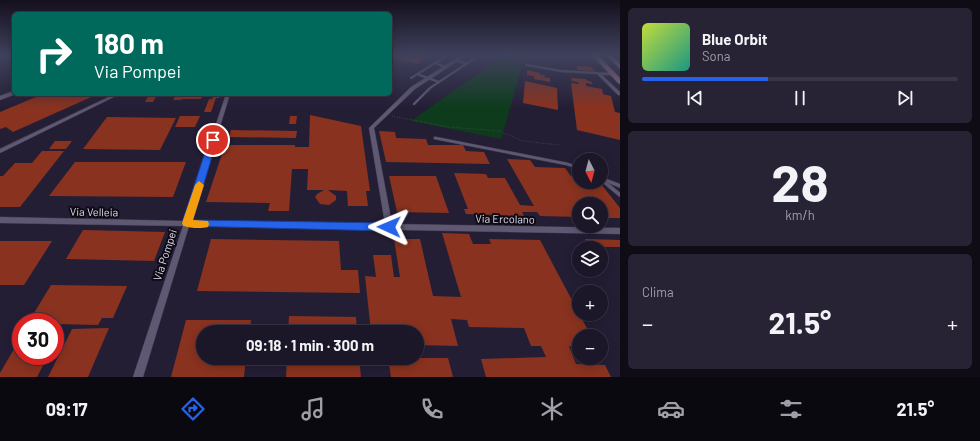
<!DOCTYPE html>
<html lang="it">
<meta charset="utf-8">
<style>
:root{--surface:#1b1628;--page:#282334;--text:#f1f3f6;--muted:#a09fa8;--line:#393545;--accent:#2563eb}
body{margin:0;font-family:Barlow,sans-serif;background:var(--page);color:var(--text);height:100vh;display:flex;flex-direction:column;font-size:15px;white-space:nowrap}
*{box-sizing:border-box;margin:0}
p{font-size:13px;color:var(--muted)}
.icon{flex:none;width:22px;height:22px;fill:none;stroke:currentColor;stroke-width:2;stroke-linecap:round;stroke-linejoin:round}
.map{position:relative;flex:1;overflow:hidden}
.panel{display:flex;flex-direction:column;gap:8px;padding:8px;background:#0f0c16;width:360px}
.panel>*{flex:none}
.top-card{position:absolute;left:12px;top:12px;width:380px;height:84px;border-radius:6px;box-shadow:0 2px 10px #0003,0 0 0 1px var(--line);background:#00695c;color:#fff;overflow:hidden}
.needle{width:26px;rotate:174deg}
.buttons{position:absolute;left:572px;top:153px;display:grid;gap:8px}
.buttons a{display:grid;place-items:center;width:36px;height:36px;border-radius:50%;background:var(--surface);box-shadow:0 2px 10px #0003,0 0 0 1px var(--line);font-size:20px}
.speed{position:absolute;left:12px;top:313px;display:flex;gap:8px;font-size:20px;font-weight:700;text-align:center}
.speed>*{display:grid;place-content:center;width:52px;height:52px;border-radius:50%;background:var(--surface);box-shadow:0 2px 10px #0003,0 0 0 1px var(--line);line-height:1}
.speed .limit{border:6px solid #d22;background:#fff;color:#111}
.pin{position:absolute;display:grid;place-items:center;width:34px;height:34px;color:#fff;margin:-17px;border:2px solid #fff;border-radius:50%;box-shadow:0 1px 4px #0007}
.me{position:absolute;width:44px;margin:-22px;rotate:271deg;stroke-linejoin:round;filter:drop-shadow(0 0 3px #0008)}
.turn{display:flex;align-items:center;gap:14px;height:84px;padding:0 16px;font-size:18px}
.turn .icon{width:52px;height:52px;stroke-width:2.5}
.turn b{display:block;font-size:28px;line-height:34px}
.big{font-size:30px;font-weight:700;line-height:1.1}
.panel .widget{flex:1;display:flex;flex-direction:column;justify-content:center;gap:6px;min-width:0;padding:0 14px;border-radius:6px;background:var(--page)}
.panel .dial{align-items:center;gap:0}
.dial b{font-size:52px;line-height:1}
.song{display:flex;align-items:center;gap:12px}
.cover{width:48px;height:48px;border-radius:6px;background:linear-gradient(135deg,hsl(70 70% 55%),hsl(170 70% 35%))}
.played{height:4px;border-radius:2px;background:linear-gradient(90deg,var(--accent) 40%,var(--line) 40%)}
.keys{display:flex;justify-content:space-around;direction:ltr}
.heat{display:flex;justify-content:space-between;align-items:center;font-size:22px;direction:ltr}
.trip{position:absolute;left:196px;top:325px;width:228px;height:40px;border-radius:20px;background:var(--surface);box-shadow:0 2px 10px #0003,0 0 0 1px var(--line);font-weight:700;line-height:40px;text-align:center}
.dock{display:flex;height:64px;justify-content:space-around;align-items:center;background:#0b0910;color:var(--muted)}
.dock .icon{width:28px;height:28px}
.dock .current{color:var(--accent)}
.dock b{font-size:18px;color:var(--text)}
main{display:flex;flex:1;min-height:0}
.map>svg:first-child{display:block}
.green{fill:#0e3b1c}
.building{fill:#89321f}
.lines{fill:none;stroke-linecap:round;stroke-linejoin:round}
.service-far2-casing{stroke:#403a4e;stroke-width:2.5}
.service-far1-casing{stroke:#403a4e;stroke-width:3.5}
.service-casing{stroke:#403a4e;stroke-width:4.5}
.minor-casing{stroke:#403a4e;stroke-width:1}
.secondary-casing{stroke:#403a4e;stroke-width:1}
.primary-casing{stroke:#403a4e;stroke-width:1}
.path{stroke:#625c71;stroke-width:1;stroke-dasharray:0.5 2;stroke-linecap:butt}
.service-far2{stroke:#5e5872;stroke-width:2}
.service-far1{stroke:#5e5872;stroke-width:2.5}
.service{stroke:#5e5872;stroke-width:3.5}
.minor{fill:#5e5872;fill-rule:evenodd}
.secondary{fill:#5e5872;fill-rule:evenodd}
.primary{fill:#98687e;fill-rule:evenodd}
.route{fill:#2563eb;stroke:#184099}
.slow{fill:#f59e0b}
.labels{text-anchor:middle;stroke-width:4;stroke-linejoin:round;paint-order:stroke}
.street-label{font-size:11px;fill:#e0dcec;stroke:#0d0a14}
</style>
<main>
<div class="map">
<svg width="620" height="377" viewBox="0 0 620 377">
<rect width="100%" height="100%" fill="#241e35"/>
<path class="green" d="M501 57 521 62 522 66 501 139 411 121Z"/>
<g class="building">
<path d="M390 55H425L418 64 390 58Z"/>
<path d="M577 66 591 67 595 71 577 70Z"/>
<path d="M527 70 540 73V75H546L543 77 550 78V82L534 79V76L527 75Z"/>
<path d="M571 78 586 79V80L592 82V84L586 83V86L602 89 603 94 611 96 615 112 620 113V140L577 130 571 83 579 84 578 82 572 81Z"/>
<path d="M525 81 557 88 558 110 523 103Z"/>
<path d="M43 94H98L13 132 6 127 0 129V112Z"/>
<path d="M176 94H203L201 99H182L181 100H173Z"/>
<path d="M149 95H157L153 102H145Z"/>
<path d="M213 96H220L219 98H216L211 112H204L209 99H212Z"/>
<path d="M310 115 361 126 370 191H366L368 206H348L347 191 328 190 336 196V200L329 205 320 204 315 197 317 194 324 190H307L308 169H292L289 211H268L270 203 206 202 225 145H295V147H309Z"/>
<path d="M180 116H200L195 127H175Z"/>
<path d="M290 116H297L296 124H289Z"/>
<path d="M107 117 176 118 160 150 83 149Z"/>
<path d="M231 130 297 131 296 138 229 137Z"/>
<path d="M379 131 395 132 396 138 426 139 428 145H463L466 151 484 152 490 164 386 162Z"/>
<path d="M55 141H72L66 149H49Z"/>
<path d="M42 151H64L20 207H0V176H3L15 163H32Z"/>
<path d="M507 159 530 160 535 167 565 168 571 176H579V182H583L584 184H601L620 208V218H601V204H579V217L540 216 537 212H522L524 216 466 214 464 209H468L454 173 486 174 488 178H505L520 205 534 206Z"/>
<path d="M75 162H186L173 197 49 196Z"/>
<path d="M389 176H436L449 213 397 212Z"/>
<path d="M83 230 165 232 154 261 66 259Z"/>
<path d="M442 233 469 234 473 244H491L489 239 540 240 591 336H579V347L569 346 576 364 605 365 611 377H486L481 359 546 357 541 346H531L524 328 469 327 467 320 451 319 458 346 417 345V332H371L365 276 376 277 373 255H391L394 277H400L394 239H420L433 296 461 297Z"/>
<path d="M211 239 339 241 341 270H358L360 293 197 291Z"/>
<path d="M585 239 620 240V247H590Z"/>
<path d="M0 241H52L24 285H0Z"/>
<path d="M51 285 127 286 113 318H102L98 325 55 324V322H34L36 318H31Z"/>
<path d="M289 316 356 317 357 332H288Z"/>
<path d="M186 320H251L250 332H203V358H246L244 377H171Z"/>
<path d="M109 328 88 377H48L72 329Z"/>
<path d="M55 329H62L55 342Z"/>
<path d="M21 337V356H48L37 377H0V373Z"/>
<path d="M287 358H359L361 377H286Z"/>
<path d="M388 358H448L453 377H391Z"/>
</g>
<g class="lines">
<g class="service-far2-casing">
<g id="service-far2">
<path d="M591 55 598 60"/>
<path d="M456 60 466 64"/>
<path d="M436 63 445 67"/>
<path d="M417 74 439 82"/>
<path d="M411 78 448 55"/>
<path d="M414 104 430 88 475 58"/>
</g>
</g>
<g class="service-far1-casing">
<g id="service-far1">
<path d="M435 138 567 164 579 168"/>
<path d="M601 179 603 181"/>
<path d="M603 179 607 181"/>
</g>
</g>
<g class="service-casing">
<g id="service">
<path d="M602 180 620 195"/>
<path d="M605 180 620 186"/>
</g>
</g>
<g class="minor-casing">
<g id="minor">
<path d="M462 55H467L415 89 374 128 392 224 620 228V234L189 226 143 377H133L183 226 0 223V217L184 221 226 94H230L191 221 385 224 369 128 411 87Z"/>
<path d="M526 64 561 70 612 73V75H602L620 92V95H618L597 74 561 72 527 66H526Z"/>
<path d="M115 94H120L0 153V149Z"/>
</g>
</g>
<g class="secondary-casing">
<path id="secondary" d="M14 91V94H16L0 100V96Z"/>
</g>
<g class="primary-casing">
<g id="primary">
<path d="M592 55H598L620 78V84L618 83Z"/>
<path d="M606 55H612L620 64V69Z"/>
</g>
</g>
<g class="path">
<path d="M487 55 523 64"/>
<path d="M392 116 448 127 499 131 523 141 559 145"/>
</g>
<use href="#service-far2" class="service-far2"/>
<use href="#service-far1" class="service-far1"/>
<use href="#service" class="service"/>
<use href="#minor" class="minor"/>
<use href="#secondary" class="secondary"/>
<use href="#primary" class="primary"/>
</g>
<linearGradient id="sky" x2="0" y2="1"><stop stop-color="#14101d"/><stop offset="0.51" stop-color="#3f415c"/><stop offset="1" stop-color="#3f415c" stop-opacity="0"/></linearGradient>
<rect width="620" height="108" fill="url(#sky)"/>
<path class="route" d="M213 138 217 140 193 220 389 223 393 224 394 227 393 230 389 231 183 226 182 223 209 140Z"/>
<path class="slow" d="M199 181 204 185 193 220 208 221 209 224 208 227C201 229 190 228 183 226L182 223 195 185Z"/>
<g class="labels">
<g class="street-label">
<text transform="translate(94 212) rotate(1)" y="4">Via Velleia</text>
<text transform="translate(505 219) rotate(1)" y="4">Via Ercolano</text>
<text transform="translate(165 255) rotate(-72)" y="4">Via Pompei</text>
</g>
</g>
</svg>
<div class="buttons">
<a><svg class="needle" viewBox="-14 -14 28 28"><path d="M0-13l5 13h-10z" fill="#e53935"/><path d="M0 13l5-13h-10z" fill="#a09fa8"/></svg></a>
<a><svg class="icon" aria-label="search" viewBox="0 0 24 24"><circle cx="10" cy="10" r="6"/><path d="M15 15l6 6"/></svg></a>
<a><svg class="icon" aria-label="layers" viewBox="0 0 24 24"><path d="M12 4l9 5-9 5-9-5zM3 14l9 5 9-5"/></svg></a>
<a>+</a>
<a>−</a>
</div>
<div class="speed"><div class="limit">30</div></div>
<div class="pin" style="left:213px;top:140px;background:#d93025"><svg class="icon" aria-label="arrive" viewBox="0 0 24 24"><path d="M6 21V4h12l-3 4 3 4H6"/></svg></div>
<svg class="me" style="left:389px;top:227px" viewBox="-20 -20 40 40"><path d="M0-17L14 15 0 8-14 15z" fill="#2563eb" stroke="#fff" stroke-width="4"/></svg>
<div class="trip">09:18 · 1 min · 300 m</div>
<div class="top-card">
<div class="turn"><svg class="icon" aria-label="right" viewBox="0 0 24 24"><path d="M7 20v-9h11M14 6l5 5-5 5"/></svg><div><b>180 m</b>Via Pompei</div></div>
</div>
</div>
<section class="panel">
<div class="widget">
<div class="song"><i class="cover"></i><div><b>Blue Orbit</b><p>Sona</p></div></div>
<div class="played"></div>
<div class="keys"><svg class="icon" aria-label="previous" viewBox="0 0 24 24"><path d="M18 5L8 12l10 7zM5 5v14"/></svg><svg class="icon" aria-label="pause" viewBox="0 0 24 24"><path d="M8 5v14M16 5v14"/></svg><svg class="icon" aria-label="next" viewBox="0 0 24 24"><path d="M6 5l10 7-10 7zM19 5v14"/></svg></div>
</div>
<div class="widget dial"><b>28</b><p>km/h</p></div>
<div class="widget"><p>Clima</p>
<div class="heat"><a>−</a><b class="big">21.5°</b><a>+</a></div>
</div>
</section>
</main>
<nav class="dock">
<b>09:17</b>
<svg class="icon current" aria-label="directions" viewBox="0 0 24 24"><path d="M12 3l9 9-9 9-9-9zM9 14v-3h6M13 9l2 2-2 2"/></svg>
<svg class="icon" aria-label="music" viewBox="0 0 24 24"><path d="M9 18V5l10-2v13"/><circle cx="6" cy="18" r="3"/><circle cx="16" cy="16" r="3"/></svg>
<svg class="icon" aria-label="phone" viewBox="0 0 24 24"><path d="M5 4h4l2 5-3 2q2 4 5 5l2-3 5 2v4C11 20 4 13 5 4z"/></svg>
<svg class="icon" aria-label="climate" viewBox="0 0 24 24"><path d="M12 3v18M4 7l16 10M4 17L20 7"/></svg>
<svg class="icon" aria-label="car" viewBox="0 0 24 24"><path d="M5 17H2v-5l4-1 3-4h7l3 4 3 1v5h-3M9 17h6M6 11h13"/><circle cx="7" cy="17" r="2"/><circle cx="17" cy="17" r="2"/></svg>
<svg class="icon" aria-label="filters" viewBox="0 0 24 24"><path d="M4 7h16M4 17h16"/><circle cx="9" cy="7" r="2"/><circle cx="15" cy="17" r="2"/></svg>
<b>21.5°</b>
</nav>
